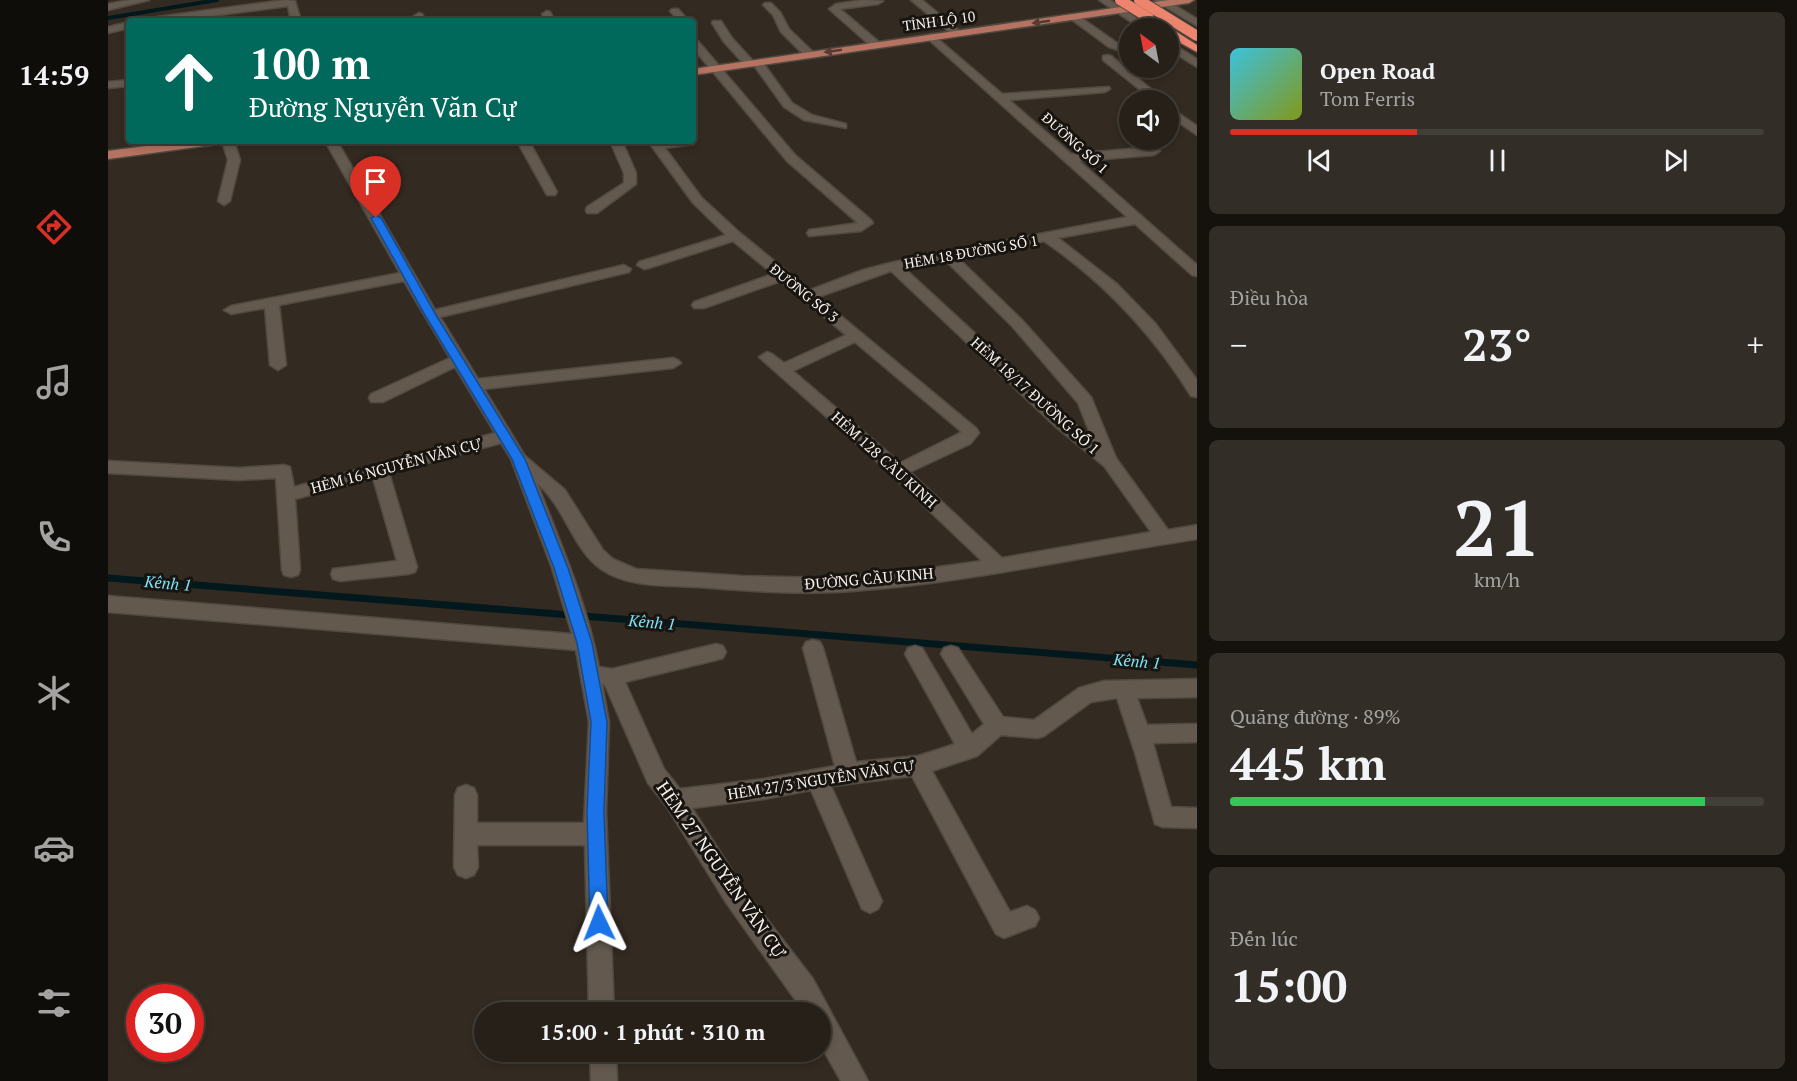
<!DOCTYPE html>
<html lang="vi">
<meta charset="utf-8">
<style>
:root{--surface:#262019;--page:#322d26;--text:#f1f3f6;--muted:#a4a3a2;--line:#423e38;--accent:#d93025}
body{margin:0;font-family:"PT Serif",serif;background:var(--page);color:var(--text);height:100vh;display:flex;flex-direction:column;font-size:22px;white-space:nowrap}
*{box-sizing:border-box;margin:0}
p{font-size:20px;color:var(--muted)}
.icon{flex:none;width:33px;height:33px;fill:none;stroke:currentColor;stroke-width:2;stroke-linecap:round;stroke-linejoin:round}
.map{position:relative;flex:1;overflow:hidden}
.details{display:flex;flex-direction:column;gap:12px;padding:12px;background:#15120e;width:600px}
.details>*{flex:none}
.top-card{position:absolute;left:18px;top:18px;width:570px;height:126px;border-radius:6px;box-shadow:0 3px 9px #0003,0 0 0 2px var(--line);background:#00695c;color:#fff;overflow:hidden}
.needle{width:39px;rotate:328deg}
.controls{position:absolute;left:1011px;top:18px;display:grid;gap:12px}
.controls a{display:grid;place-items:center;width:60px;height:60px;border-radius:50%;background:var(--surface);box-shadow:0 3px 9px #0003,0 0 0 2px var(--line);font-size:30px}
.speed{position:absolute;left:18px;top:984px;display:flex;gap:12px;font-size:30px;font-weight:700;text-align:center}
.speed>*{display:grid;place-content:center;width:78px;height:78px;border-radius:50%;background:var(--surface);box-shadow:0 3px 9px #0003,0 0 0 2px var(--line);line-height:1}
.speed .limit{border:9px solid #d22;background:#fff;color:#111}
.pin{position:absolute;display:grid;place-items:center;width:51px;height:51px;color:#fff;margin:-62px -26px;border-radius:50% 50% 50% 0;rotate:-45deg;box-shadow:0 0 6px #0007}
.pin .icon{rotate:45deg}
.me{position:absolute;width:66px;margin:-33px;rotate:358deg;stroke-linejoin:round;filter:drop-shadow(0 0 4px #0008)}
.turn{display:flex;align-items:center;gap:21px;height:126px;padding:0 24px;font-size:27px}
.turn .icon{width:78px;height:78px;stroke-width:2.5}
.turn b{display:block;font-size:42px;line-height:51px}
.big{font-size:45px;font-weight:800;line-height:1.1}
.details .card{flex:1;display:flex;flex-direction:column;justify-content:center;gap:9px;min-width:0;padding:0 21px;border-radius:9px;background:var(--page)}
.details .dial{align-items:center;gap:0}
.dial b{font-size:78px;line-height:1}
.song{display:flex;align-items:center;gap:18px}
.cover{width:72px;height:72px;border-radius:9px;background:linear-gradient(135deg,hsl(190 70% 55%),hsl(70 70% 35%))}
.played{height:6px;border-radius:3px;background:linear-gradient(90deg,var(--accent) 35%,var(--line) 35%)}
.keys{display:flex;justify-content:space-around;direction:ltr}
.heat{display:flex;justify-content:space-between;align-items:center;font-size:33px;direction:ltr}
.charge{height:9px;border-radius:4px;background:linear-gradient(90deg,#34c759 89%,var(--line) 0)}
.trip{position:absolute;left:366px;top:1002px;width:357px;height:60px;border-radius:30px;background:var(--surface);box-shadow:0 3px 9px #0003,0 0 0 2px var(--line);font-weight:800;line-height:60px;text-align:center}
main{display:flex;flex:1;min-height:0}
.tab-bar{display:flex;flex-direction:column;width:108px;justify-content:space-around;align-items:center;background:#0f0d0a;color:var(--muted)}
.tab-bar .icon{width:42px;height:42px}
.tab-bar .active{color:var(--accent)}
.tab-bar b{font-size:27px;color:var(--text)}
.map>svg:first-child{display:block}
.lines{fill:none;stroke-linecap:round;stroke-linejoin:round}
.stream-far1{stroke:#03181d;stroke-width:4}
.stream{stroke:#03181d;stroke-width:7}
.minor-casing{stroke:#504940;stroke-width:3}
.major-casing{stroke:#504940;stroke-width:3}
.highway-casing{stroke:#504940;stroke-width:3}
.minor{fill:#63594f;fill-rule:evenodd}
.major{fill:#b67362;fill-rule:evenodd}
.highway{fill:#ed856e;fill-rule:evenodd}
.highway-bridge-casing{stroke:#504940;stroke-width:12;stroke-linecap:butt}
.highway-bridge{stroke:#ed856e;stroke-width:10}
.oneway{fill:#573a31}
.route{fill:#1a73e8;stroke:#114b97;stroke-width:1.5}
.labels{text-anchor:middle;stroke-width:6;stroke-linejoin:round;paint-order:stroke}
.far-street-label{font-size:14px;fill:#f9f2ed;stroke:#181410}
.street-label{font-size:15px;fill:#f9f2ed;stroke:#181410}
.water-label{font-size:16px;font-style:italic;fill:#7ae5fd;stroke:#181410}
.near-street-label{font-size:18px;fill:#f9f2ed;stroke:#181410}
</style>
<main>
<nav class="tab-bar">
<b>14:59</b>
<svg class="icon active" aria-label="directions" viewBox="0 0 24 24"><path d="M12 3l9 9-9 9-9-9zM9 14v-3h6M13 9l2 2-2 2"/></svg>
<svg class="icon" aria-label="music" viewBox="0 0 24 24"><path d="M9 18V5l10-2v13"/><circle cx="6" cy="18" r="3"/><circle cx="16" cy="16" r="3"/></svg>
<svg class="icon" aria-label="phone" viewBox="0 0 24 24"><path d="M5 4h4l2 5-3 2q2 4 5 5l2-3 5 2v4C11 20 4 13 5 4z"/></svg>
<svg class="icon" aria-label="climate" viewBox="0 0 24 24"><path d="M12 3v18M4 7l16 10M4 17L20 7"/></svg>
<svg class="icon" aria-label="car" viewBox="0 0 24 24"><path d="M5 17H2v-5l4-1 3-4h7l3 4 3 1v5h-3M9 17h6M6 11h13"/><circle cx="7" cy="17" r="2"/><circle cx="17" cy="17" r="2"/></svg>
<svg class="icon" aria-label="filters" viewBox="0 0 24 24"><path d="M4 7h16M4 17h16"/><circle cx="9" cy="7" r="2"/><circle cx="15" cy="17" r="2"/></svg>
</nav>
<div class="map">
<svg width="1089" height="1081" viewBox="0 0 1089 1081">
<rect width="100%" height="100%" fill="#332a21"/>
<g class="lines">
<path class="stream-far1" d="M0 18 109 0"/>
<path class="stream" d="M0 578 1089 665"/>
<g class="minor-casing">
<g id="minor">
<path d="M21 0H41L0 10V4Z"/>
<path d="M177 0 187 1 193 21H183L180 6 64 21H37L42 18Z"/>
<path d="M755 0 775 1 770 4 732 9 772 43V47H764L721 9 728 4Z"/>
<path d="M803 0H814L854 33 845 35Z"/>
<path d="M991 0H1002L1043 28H1032Z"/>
<path d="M1046 0H1058L1089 19V26Z"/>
<path d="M657 3H663L672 12 681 29 706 53V57H698L673 32 665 15 655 5Z"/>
<path d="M564 9H570L578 18 577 21H567L568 18 562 11Z"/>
<path d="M439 11 442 12 447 21H437L434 14Z"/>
<path d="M311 13 314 14 318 21H308L306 16Z"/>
<path d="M963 15H969L1009 43 1022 47V54L1001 47 963 19Z"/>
<path d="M605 21H613L624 38 645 61 653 60 684 103 704 115 738 124V128L696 120 676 107 645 64 637 65 616 42 604 23Z"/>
<path d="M21 22V28L0 33V27Z"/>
<path d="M824 34 894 94 1001 87 1002 89 997 92 901 100 963 154 1046 147 1052 151 1046 155 971 161 1089 265V276L1084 275 1027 224 950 238 1009 284 1047 323 1089 380V397L1083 396C1044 333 997 283 936 241L850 258 914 320 983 397 1008 458 1060 530 1089 525V539C974 556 860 583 744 591 692 595 641 591 590 587 558 585 520 588 493 569 465 550 457 507 429 483 452 542 479 603 491 667L504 669 608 644 615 646 618 652 615 658 608 660 517 682 556 769 572 789 656 779 727 766 695 648 698 642 705 640 712 642 715 648 748 762 810 756 847 744 797 654 800 648 807 646 814 648 864 734 876 724 833 654 836 648 843 646 850 648 895 717 926 720 971 688 996 681 1089 679V697L1029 698 1039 725 1089 724V742L1045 743 1063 807 1089 808V828L1055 827 1047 824 1027 753 1009 698 983 702 936 736 929 738 893 735 869 756 824 771 902 912 919 906 927 910 931 918 927 926 896 938 888 934 804 776 723 786 774 901 770 909 762 913 754 909 703 790 656 799 584 808 635 888 705 979 760 1081H733L712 1044V1012H696L619 904 559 807 540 783 497 685 494 684 501 722 498 812 506 1012H481L477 845H369L370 867 366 875 358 878 350 875 346 867 347 795 350 788 358 785 366 788 369 795V823H476L481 722 468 650 0 612V596L464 634 444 568 403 459 393 443 281 473 309 567 307 572 300 574 232 581 225 579 223 574 225 569 289 561 265 478 187 499 192 570 190 575 183 577 176 575 174 570 168 478 131 480 0 473V461L131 468 176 465 182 467 186 487 387 433 347 367 275 402H263L261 398 263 394 342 358 296 281 171 305 178 365 170 370 162 365 157 308 123 314 116 310 123 306 292 273 217 141H229L327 310 516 265 523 269 521 272 332 317 370 379 565 358 570 360 573 363 565 368 376 389 417 456 457 490 495 550 505 559 528 569 635 576 715 578 786 573 874 561 784 475 651 357 659 352 664 354 676 363 738 335 673 281 596 308H586L584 305 586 302 665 274 625 241 541 268 536 269 529 265 531 262 618 235 585 203 540 141 585 140V144L557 148 593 197 632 233 702 290 755 270 786 262 1019 217 820 39V35ZM837 260 904 326 970 403 984 438 959 418 796 268ZM783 271 947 426 996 466 1043 532 894 558 802 472 862 444 871 433 869 429 710 297ZM747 342 854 432 792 463 685 371Z"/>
<path d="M585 39 589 40 687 155 763 220 765 223 753 231 701 236 699 233 701 230 750 223 679 161 585 48Z"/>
<path d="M1060 41 1089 59V67L1060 49Z"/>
<path d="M999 55 1003 56 1056 100H1045L995 60V56Z"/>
<path d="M21 80V86L0 88V82Z"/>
<path d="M1060 106 1089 126V135L1060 115Z"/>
<path d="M114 141H126L132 160 122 201 116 205 110 201 120 160Z"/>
<path d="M409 141H421L449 192 447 195H439Z"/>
<path d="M502 141H514L528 173V184L489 213H479L478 210 479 207 516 183V173Z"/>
<path d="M482 1052H508L509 1081H483Z"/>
</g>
</g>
<g class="major-casing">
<g id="major">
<path d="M1061 0H1086L1081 3 585 75V69Z"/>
<path d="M77 141H109L103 145 0 159V151Z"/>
</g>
</g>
<g class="highway-casing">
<path id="highway" d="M1058 28 1064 29 1089 45V52L1060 36V28Z"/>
</g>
<use href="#minor" class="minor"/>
<use href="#major" class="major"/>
<use href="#highway" class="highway"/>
<g class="highway-bridge-casing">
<g id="highway-bridge">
<path d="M1012 0 1041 18"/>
<path d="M1031 0 1089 36"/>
</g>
</g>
<use href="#highway-bridge" class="highway-bridge"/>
</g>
<defs><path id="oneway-solid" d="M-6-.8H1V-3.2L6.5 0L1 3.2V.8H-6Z" transform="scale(1.5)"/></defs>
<g class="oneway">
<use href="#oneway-solid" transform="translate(933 22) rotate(172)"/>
<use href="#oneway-solid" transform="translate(725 51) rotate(172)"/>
</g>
<path class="route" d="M268 215 273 218 328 315 417 459 460 568 484 643 499 722 496 812 500 923 497 930 491 932 485 930 482 923 479 812 483 722 469 643 446 568 404 459 317 315 263 218Z"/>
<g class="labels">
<g class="far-street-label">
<text transform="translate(831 21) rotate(-8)" y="5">TỈNH LỘ 10</text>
<text transform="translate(967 143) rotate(42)" y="5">ĐƯỜNG SỐ 1</text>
<text transform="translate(863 252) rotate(-10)" y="5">HẺM 18 ĐƯỜNG SỐ 1</text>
<text transform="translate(696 293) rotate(39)" y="5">ĐƯỜNG SỐ 3</text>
</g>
<g class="street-label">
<text transform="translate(927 396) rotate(42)" y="5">HẺM 18/17 ĐƯỜNG SỐ 1</text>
<text transform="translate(776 460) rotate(42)" y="5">HẺM 128 CẦU KINH</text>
<text transform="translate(288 466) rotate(-15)" y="5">HẺM 16 NGUYỄN VĂN CỰ</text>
<text transform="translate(761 579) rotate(-5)" y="5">ĐƯỜNG CẦU KINH</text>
<text transform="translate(713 780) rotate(-9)" y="5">HẺM 27/3 NGUYỄN VĂN CỰ</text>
</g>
<g class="water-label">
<text transform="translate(60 583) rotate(5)" y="6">Kênh 1</text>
<text transform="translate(544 622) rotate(5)" y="6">Kênh 1</text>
<text transform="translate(1029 661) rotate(5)" y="6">Kênh 1</text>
</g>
<g class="near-street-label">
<text transform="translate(613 870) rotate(55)" y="6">HẺM 27 NGUYỄN VĂN CỰ</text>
</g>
</g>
</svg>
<div class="controls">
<a><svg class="needle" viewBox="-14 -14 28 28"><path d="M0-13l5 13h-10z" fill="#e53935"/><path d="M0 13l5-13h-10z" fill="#a4a3a2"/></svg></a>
<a><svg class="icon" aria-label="sound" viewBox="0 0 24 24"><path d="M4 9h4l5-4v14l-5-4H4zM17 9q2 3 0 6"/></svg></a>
</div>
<div class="speed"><div class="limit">30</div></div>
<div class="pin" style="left:268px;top:218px;background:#d93025"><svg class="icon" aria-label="arrive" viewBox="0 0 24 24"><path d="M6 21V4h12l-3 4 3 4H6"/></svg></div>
<svg class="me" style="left:491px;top:923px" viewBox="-20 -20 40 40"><path d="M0-17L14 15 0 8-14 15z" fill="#1a73e8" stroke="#fff" stroke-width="4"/></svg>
<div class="trip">15:00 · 1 phút · 310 m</div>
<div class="top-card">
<div class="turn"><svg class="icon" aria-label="ahead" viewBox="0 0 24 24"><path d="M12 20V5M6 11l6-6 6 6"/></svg><div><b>100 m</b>Đường Nguyễn Văn Cự</div></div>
</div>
</div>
<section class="details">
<div class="card">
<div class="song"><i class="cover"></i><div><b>Open Road</b><p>Tom Ferris</p></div></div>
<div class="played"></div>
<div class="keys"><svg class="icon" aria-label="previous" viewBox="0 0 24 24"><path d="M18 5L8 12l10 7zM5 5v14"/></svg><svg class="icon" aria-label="pause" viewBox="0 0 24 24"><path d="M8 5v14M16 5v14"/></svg><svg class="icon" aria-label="next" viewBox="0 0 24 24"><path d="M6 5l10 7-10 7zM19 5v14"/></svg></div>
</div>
<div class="card"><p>Điều hòa</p>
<div class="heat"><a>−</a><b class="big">23°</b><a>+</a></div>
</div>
<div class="card dial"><b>21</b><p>km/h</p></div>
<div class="card"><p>Quãng đường · 89%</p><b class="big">445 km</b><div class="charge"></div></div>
<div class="card"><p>Đến lúc</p><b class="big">15:00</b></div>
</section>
</main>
